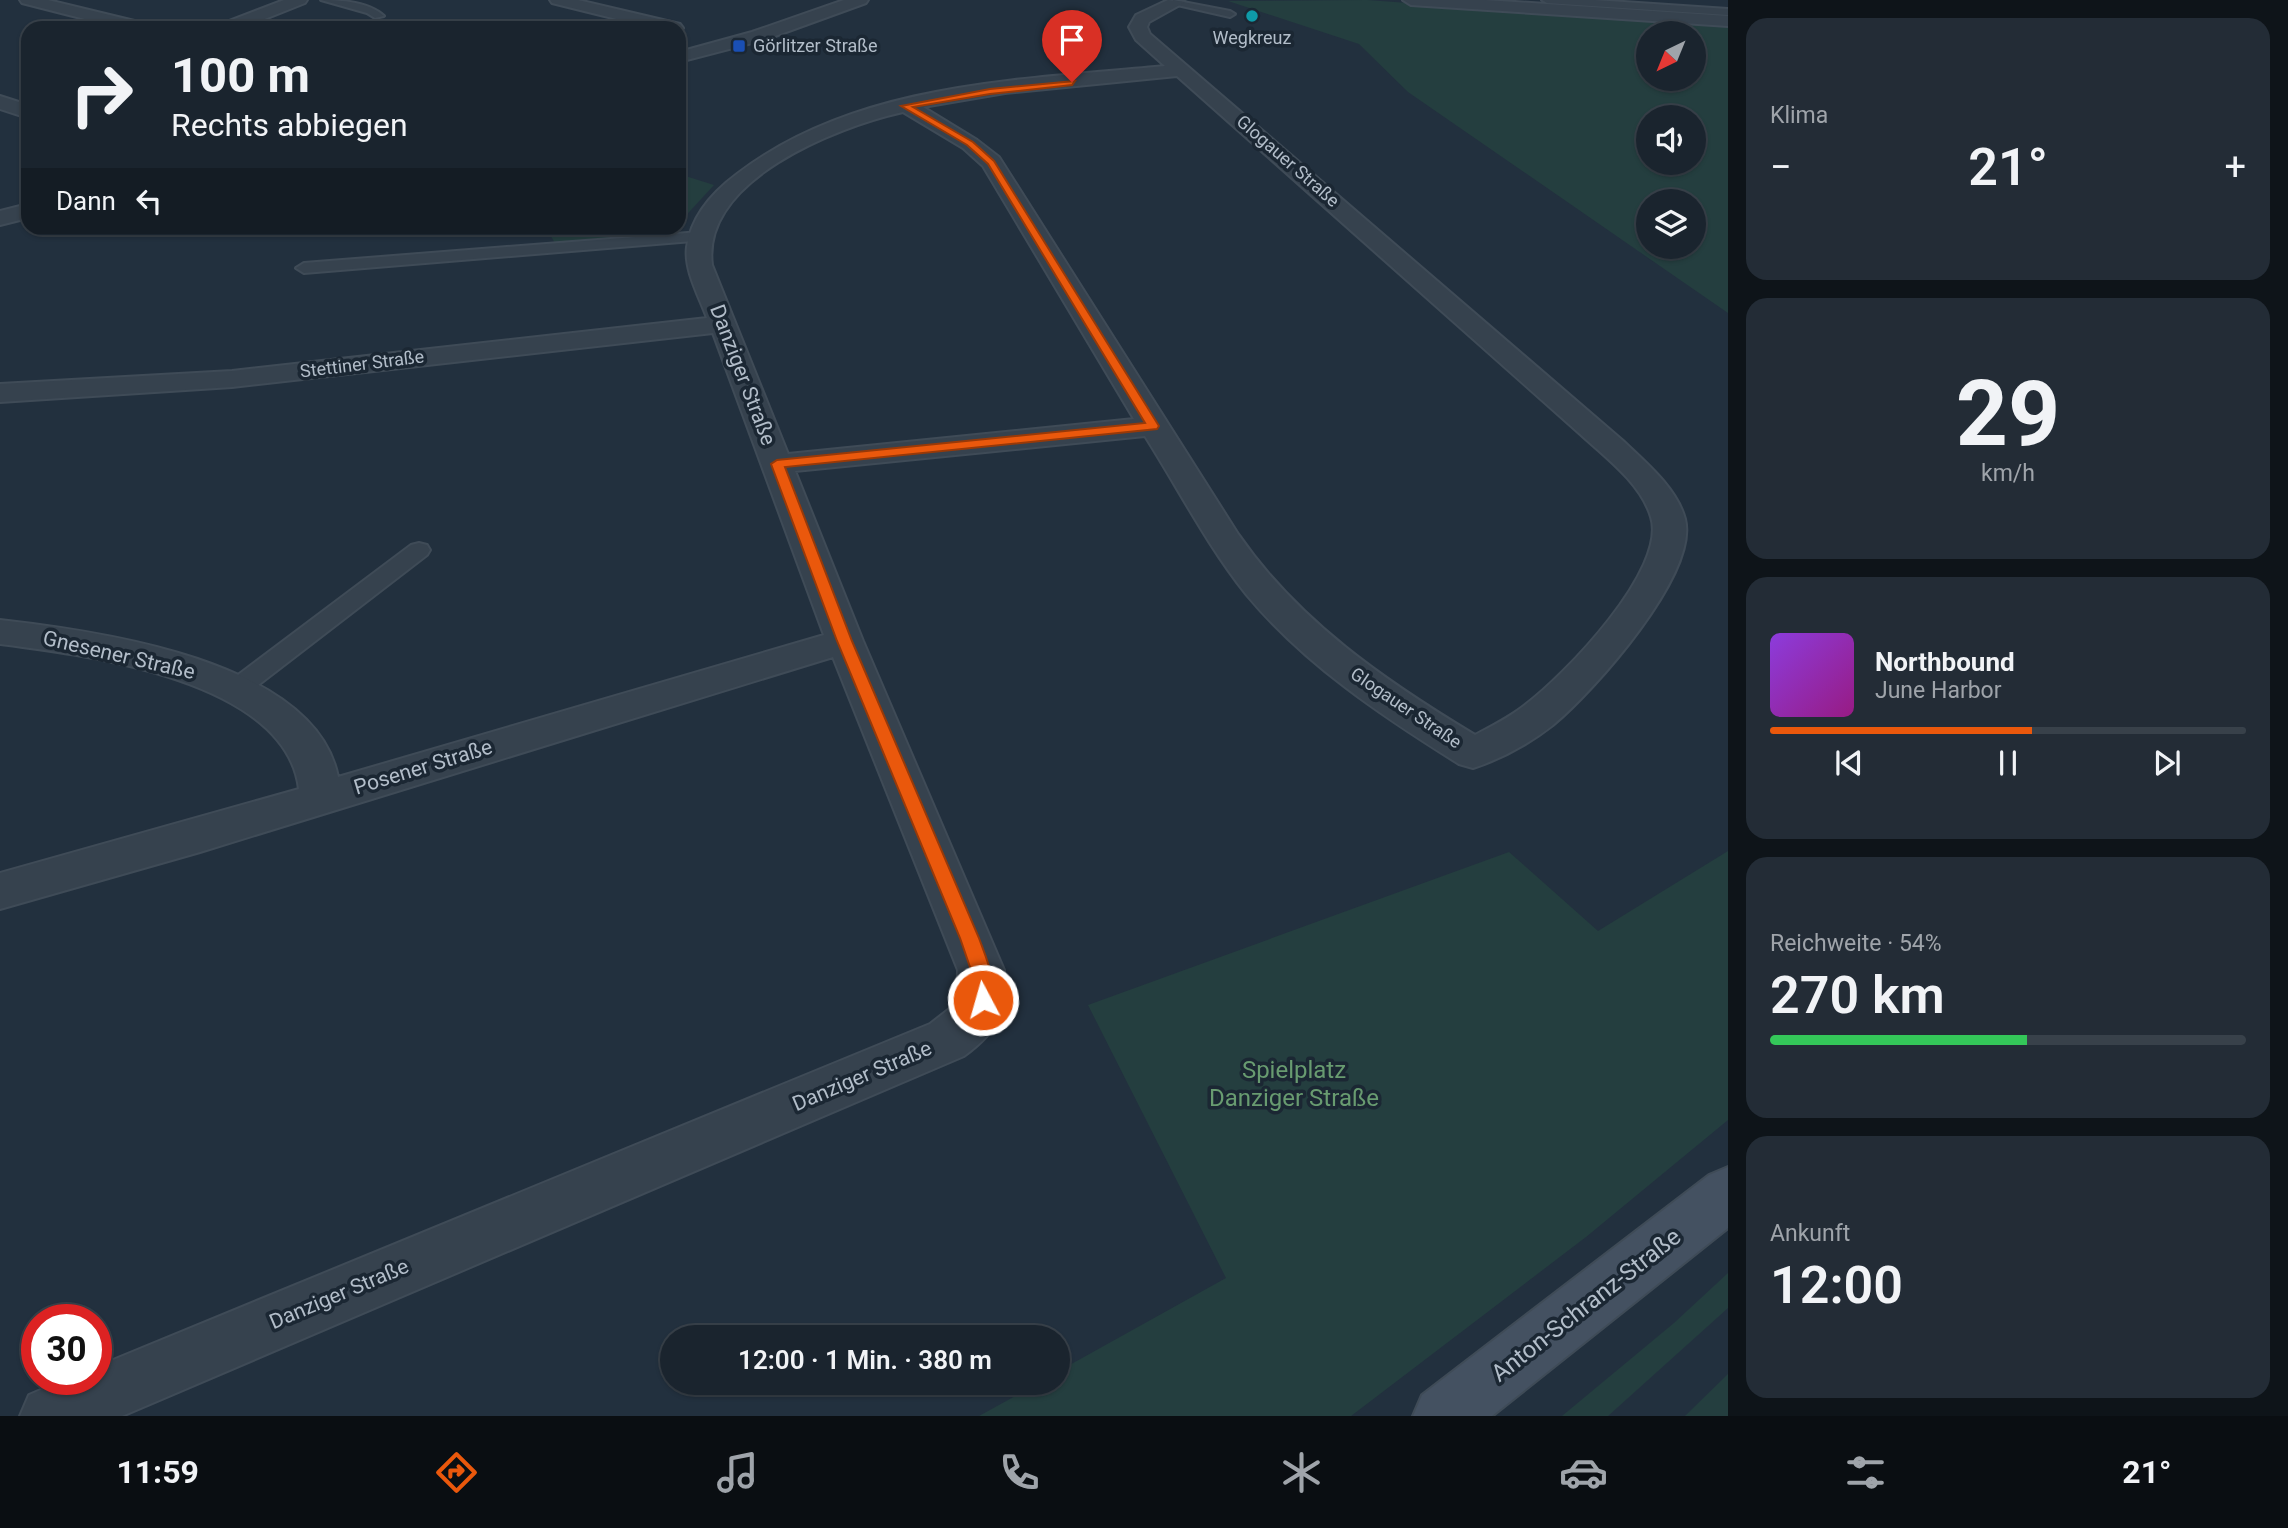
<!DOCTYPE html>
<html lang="de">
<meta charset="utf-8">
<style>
:root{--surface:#1a242e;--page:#232c36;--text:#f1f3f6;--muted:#9fa4aa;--line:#38414a;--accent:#ea580c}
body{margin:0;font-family:Roboto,sans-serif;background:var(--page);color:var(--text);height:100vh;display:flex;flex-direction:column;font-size:26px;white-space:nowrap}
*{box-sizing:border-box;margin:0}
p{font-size:23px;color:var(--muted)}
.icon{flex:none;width:38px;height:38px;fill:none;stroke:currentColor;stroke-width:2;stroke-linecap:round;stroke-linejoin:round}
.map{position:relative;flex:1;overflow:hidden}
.side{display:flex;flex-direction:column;gap:18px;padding:18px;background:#0e1419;width:560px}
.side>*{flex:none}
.top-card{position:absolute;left:21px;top:21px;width:665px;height:214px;border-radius:21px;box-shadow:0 2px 5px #0004,0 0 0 2px var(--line);background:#1a242e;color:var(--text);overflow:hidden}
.needle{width:46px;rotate:223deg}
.tools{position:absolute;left:1636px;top:21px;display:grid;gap:14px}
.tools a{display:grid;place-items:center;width:70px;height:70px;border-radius:50%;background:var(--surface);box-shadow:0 2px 5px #0004,0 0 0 2px var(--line);font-size:35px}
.speed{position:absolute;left:21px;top:1304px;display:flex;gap:14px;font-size:35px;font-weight:700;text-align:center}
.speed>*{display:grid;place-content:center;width:91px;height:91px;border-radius:50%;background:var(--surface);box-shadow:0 2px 5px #0004,0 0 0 2px var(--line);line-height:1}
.speed .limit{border:10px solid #d22;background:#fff;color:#111}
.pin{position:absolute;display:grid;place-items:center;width:60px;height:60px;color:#fff;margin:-72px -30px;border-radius:50% 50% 50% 0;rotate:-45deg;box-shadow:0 0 7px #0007}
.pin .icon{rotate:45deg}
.me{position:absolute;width:77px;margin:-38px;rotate:354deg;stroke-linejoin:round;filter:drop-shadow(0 0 5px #0008)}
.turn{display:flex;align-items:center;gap:24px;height:147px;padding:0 35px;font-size:32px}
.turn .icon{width:91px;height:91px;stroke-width:2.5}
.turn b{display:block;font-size:49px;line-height:60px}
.then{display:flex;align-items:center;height:66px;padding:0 35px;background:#0003;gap:14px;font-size:26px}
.big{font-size:52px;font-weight:600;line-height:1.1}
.side .widget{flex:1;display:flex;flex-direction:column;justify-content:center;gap:10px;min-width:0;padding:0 24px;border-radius:21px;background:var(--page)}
.side .dial{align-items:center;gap:0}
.dial b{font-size:91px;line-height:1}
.song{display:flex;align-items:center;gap:21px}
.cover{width:84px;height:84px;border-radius:10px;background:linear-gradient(135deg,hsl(270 70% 55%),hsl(310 70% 35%))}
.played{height:7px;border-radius:4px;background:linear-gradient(90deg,var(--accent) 55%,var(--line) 55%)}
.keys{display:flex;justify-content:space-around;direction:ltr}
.heat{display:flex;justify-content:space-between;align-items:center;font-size:38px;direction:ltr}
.charge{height:10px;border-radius:5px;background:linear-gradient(90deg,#34c759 54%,var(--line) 0)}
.trip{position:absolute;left:660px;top:1325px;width:410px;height:70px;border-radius:35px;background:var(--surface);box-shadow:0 2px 5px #0004,0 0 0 2px var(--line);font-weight:600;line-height:70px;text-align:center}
.tab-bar{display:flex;height:112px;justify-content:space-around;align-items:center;background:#0a0e12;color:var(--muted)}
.tab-bar .icon{width:49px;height:49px}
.tab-bar .active{color:var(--accent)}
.tab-bar b{font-size:32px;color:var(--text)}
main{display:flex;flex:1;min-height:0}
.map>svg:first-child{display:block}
.green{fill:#243e3f;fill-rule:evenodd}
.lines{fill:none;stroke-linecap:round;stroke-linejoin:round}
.lane-casing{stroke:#3f4b57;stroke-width:4}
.street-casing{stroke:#3f4b57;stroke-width:4}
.secondary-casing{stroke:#3f4b57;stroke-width:4}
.lane{fill:#36424e;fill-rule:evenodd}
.street{fill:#36424e;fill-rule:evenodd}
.secondary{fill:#445161;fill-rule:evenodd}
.route{fill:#ea580c;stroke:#983908;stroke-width:2}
.culture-dot{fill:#0f9aa8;stroke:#1b2733;stroke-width:2.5}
.transit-dot{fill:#1a4fb4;stroke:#1b2733;stroke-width:2.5}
.labels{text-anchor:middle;stroke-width:7;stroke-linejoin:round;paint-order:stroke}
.far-poi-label{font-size:18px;fill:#b2bdc9;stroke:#1b2733}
.far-street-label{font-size:18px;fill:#b2bdc9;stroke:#1b2733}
.street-label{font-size:21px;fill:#b2bdc9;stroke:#1b2733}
.near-park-label{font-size:24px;fill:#689b70;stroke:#1b2733}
.near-street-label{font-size:24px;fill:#b2bdc9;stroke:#1b2733}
</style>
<main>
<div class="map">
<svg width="1728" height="1416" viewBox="0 0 1728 1416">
<rect width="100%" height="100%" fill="#22303e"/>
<g class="green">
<path d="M1367 0 1728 26V313L1408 92 1359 44 1228 1ZM1648 33H1694V79H1648ZM1648 117H1694V163H1648ZM1648 201H1694V247H1648Z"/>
<path d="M679 174 714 185 679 223Z"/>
<path d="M546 228H675L669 233 555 243Z"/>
<path d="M1728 851V1120L1586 1237 1351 1416H979L1039 1383 1057 1382V1372L1226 1278 1088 1005 1509 852 1598 931Z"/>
<path d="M1728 1273V1308L1608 1416H1562L1674 1323Z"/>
<path d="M1728 1374V1416H1685Z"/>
</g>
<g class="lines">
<g class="lane-casing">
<g id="lane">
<path d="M321 0C341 0 369 2 384 16L375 18 367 13Z"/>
<path d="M1173 0 1230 11 1235 14 1230 17 1173 4Z"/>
<path d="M1542 0H1594L1728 9V15L1547 3Z"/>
<path d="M700 232 708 237 705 240 304 273 296 268 304 263Z"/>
<path d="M419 543 427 545 430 550 427 555 244 696 235 699 226 696 223 690 226 684 411 545Z"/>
</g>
</g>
<g class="street-casing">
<g id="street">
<path d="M20 0H48L147 24 150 28H120L22 3Z"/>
<path d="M284 0H307L305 3 242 28H218L221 24Z"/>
<path d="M550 0H578L680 24 683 28 679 32V28H653L552 3Z"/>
<path d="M844 0H868L866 3 764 40 679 62V52L752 32Z"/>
<path d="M1168 0 1185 2 1149 22 1147 27 1150 34 1622 440C1644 461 1677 488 1685 519 1699 574 1593 692 1553 725 1530 743 1501 759 1473 768L1459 764C1382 716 1304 664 1246 594 1207 545 1178 488 1145 436L795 471 863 641 1004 970C1007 1013 999 1030 964 1056L122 1416H20L29 1395 66 1379H96V1367L930 1024 957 1003 958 970 833 657 200 852 0 909V873L299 789C286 680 87 655 0 644V620C97 631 315 660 338 777L824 635 713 333 232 387 0 402V384L232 371 707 318C699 296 684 270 687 247 691 216 714 191 737 174 857 82 1021 80 1165 66L1136 40 1129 27 1136 15ZM1177 76 1579 433C1604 456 1641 483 1651 517 1668 569 1564 676 1525 705 1510 717 1492 726 1475 735 1385 681 1298 621 1238 534L999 157 977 140 923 107 1005 93ZM903 112 963 148 983 166 1134 419 788 454 712 265C701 180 836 127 903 112Z"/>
<path d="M1403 0H1485L1728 16V26L1411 5Z"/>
<path d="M0 96 28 105V118L0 109Z"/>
<path d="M28 204V218L0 225V211Z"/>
</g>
</g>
<g class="secondary-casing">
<path id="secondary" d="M1728 1167V1228L1492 1416H1413L1422 1395 1709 1175Z"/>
</g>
<use href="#lane" class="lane"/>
<use href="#street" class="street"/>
<use href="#secondary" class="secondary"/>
</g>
<path class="route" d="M1075 81 1072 85 990 94 913 107 973 142 994 161 1159 426 1157 429 785 467 852 641 979 938C986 958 999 985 990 1006L983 1008 976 1006 973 1000 971 970 960 938 837 641 771 464 777 460 1145 423 988 164 967 145 901 106 990 89Z"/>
<circle class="culture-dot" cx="1252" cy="16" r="7"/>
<rect class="transit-dot" x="732" y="39" width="14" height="14" rx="3.5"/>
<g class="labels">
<g class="far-poi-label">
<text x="1252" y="44">Wegkreuz</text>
<text x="753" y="52" text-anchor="start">Görlitzer Straße</text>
</g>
<g class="far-street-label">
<text transform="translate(1288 161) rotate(41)" y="6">Glogauer Straße</text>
<text transform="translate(362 364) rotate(-7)" y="6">Stettiner Straße</text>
<text transform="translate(1406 708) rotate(34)" y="6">Glogauer Straße</text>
</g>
<g class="street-label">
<text transform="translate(743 375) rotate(69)" y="7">Danziger Straße</text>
<text transform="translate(119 655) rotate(13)" y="7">Gnesener Straße</text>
<text transform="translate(423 767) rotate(-17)" y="7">Posener Straße</text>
<text transform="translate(862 1076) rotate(-23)" y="7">Danziger Straße</text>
<text transform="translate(339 1294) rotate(-23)" y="7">Danziger Straße</text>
</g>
<g class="near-park-label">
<text x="1294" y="1078">Spielplatz<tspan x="1294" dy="28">Danziger Straße</tspan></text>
</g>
<g class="near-street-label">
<text transform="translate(1586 1305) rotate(-38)" y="8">Anton-Schranz-Straße</text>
</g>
</g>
</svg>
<div class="tools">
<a><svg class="needle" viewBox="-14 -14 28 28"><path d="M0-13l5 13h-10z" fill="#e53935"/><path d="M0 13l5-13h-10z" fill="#9fa4aa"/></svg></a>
<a><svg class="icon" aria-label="sound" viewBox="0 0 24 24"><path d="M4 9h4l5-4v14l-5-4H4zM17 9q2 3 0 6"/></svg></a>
<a><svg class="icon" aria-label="layers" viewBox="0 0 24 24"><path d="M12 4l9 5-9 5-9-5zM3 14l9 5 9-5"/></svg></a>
</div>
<div class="speed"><div class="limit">30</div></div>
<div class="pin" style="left:1072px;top:82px;background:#d93025"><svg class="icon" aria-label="arrive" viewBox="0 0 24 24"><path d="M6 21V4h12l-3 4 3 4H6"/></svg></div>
<svg class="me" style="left:983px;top:1000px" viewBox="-20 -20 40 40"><circle r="17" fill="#ea580c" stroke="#fff" stroke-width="3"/><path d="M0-11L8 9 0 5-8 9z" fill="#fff"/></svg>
<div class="trip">12:00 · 1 Min. · 380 m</div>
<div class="top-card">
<div class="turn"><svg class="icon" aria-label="right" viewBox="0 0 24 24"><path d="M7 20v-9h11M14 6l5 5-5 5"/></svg><div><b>100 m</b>Rechts abbiegen</div></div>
<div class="then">Dann<svg class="icon" aria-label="left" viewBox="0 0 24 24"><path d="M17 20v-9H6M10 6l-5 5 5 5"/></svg></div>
</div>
</div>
<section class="side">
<div class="widget"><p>Klima</p>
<div class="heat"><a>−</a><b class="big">21°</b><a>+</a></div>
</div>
<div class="widget dial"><b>29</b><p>km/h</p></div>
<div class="widget">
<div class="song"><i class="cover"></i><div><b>Northbound</b><p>June Harbor</p></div></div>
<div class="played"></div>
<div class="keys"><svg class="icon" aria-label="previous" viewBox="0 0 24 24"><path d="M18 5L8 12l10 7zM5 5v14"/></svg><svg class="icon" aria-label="pause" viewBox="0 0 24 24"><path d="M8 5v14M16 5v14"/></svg><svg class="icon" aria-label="next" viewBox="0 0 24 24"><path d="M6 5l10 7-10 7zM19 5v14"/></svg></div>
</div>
<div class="widget"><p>Reichweite · 54%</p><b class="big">270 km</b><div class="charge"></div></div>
<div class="widget"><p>Ankunft</p><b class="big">12:00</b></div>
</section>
</main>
<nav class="tab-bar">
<b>11:59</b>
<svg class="icon active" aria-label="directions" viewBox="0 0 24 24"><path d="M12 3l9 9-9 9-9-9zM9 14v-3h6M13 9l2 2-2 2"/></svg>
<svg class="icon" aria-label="music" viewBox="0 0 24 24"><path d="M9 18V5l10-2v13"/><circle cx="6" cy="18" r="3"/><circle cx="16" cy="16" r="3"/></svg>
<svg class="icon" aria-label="phone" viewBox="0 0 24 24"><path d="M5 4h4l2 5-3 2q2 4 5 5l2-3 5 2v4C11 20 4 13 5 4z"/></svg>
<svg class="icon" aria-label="climate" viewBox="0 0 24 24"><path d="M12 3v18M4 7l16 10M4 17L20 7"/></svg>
<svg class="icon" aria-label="car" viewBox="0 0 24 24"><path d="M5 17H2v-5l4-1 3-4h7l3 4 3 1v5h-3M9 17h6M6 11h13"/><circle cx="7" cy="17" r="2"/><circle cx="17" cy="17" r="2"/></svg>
<svg class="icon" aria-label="filters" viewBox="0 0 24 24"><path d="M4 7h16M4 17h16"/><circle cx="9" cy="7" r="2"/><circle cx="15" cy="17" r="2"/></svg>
<b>21°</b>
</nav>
